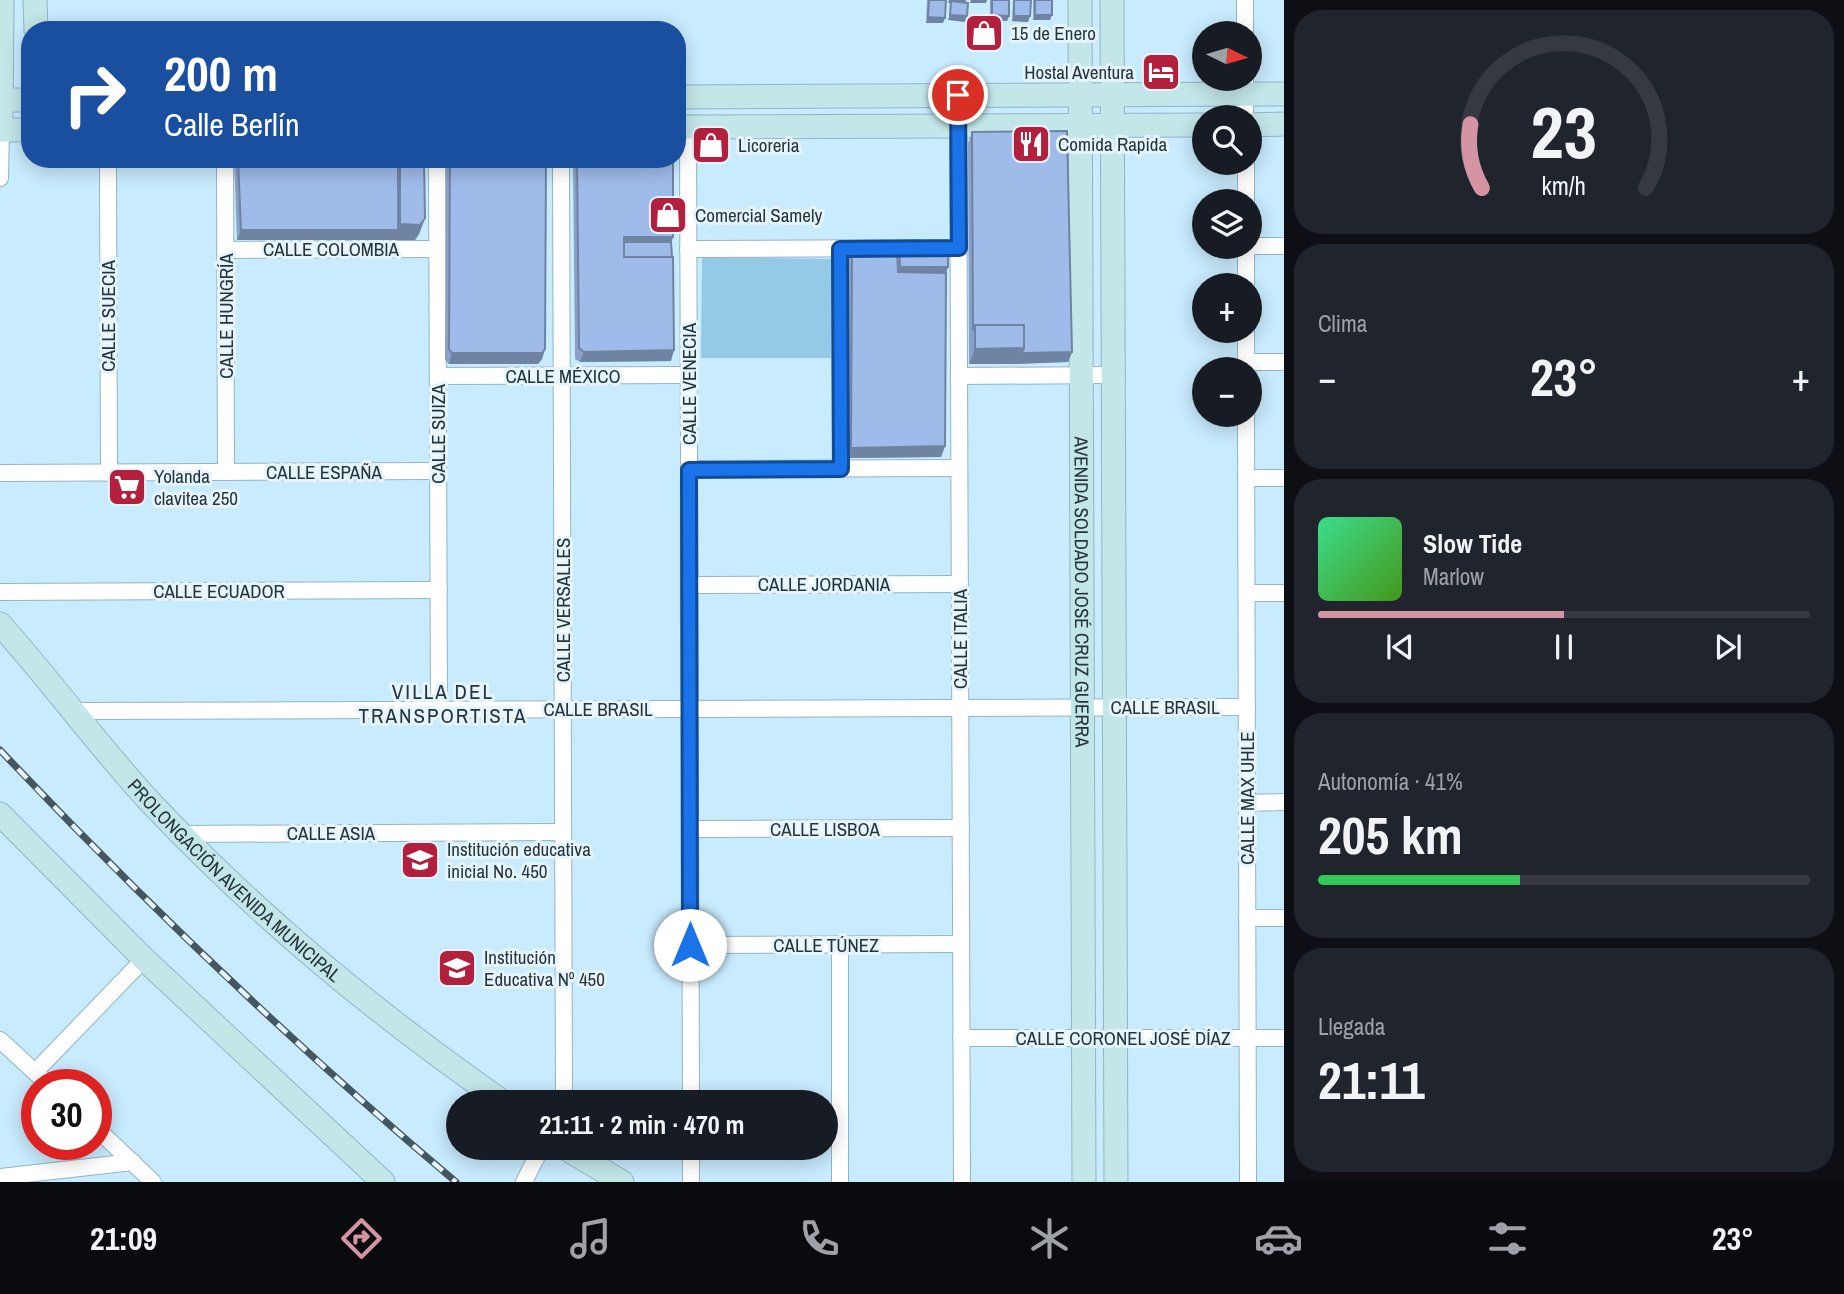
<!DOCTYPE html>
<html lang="es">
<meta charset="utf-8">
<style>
:root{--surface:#171b24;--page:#20242c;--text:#f1f3f6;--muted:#9ea1a6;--line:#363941;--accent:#d594a3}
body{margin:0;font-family:"Archivo Narrow",sans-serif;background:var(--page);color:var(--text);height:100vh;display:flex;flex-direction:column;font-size:26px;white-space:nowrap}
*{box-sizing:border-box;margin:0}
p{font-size:23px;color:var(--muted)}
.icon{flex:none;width:38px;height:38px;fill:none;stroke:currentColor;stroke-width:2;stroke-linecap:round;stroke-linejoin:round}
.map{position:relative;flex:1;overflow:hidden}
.drawer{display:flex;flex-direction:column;gap:10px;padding:10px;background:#0d0f14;width:560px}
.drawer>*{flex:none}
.guide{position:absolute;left:21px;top:21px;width:665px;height:147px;border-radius:28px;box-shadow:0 4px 18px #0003;background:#1a4fa0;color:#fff;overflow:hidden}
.needle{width:46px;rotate:95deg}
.tools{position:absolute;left:1192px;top:21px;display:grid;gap:14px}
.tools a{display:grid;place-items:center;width:70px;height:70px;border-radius:50%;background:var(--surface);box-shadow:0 4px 18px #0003;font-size:35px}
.speed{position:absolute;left:21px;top:1069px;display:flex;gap:14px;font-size:35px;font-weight:700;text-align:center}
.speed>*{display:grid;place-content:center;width:91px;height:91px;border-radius:50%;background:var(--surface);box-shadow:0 4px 18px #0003;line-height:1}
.speed .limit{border:10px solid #d22;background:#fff;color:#111}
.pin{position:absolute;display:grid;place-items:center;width:60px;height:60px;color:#fff;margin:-30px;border:4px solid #fff;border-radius:50%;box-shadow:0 2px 7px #0007}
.me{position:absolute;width:77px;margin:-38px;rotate:0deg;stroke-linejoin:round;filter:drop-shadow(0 0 5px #0008)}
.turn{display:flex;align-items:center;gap:24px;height:147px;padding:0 28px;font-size:32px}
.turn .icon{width:91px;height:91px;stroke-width:2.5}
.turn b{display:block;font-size:49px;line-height:60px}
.big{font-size:52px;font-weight:700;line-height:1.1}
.drawer .widget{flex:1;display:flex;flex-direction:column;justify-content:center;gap:10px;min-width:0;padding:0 24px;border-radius:28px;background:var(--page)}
.drawer .dial{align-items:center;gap:0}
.dial svg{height:182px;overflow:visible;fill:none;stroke:var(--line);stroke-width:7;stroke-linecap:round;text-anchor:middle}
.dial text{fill:var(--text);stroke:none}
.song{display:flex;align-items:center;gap:21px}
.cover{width:84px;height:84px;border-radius:10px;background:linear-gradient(135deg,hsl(150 70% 55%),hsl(100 70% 35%))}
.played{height:7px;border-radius:4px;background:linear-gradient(90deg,var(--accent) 50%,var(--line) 50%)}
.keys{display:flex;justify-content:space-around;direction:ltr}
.heat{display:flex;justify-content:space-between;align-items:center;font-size:38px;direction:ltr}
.charge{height:10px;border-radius:5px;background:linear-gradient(90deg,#34c759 41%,var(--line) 0)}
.trip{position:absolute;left:446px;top:1090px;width:392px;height:70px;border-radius:35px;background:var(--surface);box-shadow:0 4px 18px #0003;font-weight:700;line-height:70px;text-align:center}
.menu{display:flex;height:112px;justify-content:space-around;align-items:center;background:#090b0e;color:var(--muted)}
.menu .icon{width:49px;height:49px}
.menu .selected{color:var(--accent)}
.menu b{font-size:32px;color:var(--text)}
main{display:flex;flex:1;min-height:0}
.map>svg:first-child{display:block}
.green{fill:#95cae6}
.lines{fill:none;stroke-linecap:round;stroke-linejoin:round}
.street-casing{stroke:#93b4c6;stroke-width:18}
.secondary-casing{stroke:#93b4c6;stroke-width:25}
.street{stroke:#fff;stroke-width:16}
.secondary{stroke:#c3e6e9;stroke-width:23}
.rail-casing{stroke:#44565f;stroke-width:7}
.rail{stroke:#e6f4fc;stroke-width:4.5;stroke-dasharray:13;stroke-linecap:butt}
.wall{fill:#89a1c8}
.shaded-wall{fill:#6f83a3}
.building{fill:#9fbbe9;stroke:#6f83a3;stroke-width:2}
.route-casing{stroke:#114b97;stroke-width:18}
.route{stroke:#1a73e8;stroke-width:12}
.labels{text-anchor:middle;stroke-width:6;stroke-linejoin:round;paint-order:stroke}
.poi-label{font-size:19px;fill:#26343b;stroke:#e6f4fc;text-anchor:start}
.street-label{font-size:19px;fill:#26343b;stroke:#e6f4fc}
.neighbourhood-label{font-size:21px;letter-spacing:2px;fill:#26343b;stroke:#e6f4fc}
</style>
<main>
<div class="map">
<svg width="1284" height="1182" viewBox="0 0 1284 1182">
<rect width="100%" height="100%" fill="#c8ebfd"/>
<path class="green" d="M702 257 831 259V358H701Z"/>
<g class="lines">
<g class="street-casing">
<g id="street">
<path d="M1245 0V33"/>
<path d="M958 95 962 1182"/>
<path d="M1245 117V79"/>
<path d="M688 127 691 1102"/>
<path d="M108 159 109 473"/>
<path d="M225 159 226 472"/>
<path d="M437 159 439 710"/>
<path d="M561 159 564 1102"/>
<path d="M1246 163V201"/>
<path d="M0 178 1 130"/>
<path d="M1250 246H1284"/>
<path d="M1246 247V285"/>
<path d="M688 249 918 248"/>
<path d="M840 249 841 469"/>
<path d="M225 250 437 249"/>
<path d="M1246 331V369"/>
<path d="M1246 362H1284"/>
<path d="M438 376 689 375"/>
<path d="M959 376 1113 375"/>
<path d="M1246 415 1248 1182"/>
<path d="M689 469 959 468"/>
<path d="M0 473 438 471"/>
<path d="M1246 478H1284"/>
<path d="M689 585 960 584"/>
<path d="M0 592 439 590"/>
<path d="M1247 593H1284"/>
<path d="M75 711 1247 707"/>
<path d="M1247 803 1284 802"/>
<path d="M690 829 961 828"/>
<path d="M183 834 563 832"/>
<path d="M1247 918H1284"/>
<path d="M690 945 961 944"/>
<path d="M840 945V1182"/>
<path d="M961 1038H1284"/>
<path d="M0 1040 49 1085"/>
<path d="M35 1072 144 959"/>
<path d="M96 1128 153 1182"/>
<path d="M691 1148V1182"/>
<path d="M0 1177 133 1162"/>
<path d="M524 1182 541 1148"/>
</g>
</g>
<g class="secondary-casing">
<g id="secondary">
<path d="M35 0 36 30"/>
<path id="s1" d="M1080 0 1084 1182"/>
<path d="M1112 0 1116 1182"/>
<path d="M677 97 1284 94"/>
<path d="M0 100H30"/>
<path d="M1250 125 1284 124"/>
<path d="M677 127 1204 125"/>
<path d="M0 130H30"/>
<path d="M1 130 2 0"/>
<path id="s2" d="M0 624C52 682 98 746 151 803 261 919 373 1011 503 1102"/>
<path d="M0 814 144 959 383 1182"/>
<path d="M565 1148 622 1182"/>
</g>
</g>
<use href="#street" class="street"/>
<use href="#secondary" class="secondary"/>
<g class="rail-casing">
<path id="rail" d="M0 750C144 902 296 1047 456 1182"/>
</g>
<use href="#rail" class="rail"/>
</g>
<g class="wall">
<path d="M927 0H946L943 23H926Z"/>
<path d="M990 0H1009V16L1007 21H990Z"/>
<path d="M1013 0H1031L1028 22 1012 21Z"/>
<path d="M1033 0H1052L1050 20H1033Z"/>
<path d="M972 132 1072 352 1068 362 969 364 968 143Z"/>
<path d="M234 159H424L425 218 419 234 415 240H237Z"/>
<path d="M446 159H546L545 349 542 359 538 364H449L445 360Z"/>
<path d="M573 159H673V237L671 242V361L580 362 575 359Z"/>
<path d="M899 244 948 267 946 273 945 446 941 457 847 458 848 259 852 249H897Z"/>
</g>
<g class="shaded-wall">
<path d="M949 0H966L965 3H948Z"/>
<path d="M971 0H987L986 3H970Z"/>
<path d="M950 15 967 16 965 22 948 20Z"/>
<path d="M992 15 1009 16 1007 21H990Z"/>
<path d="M1035 15H1052L1050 20H1033Z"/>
<path d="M1014 16H1030L1028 22 1012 21Z"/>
<path d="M928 17 945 18 943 23H926Z"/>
<path d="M425 218 419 234 415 240H237L241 230H398L400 224Z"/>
<path d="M624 237H673L670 248H622Z"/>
<path d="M900 267H948L942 283H894Z"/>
<path d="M1024 348 1018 364H969L975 349Z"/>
<path d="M545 349 542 359 538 364H449L452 353Z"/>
<path d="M674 350 671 361 580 362 584 352Z"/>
<path d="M1072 352 1068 362 1018 364 1022 353Z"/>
<path d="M945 446 941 457 847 458 851 448Z"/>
</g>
<g class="building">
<path d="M929 0H946L945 18 928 17Z"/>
<path d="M992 0H1009V16L992 15Z"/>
<path d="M1014 0H1031L1030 16H1014Z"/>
<rect x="1035" y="0" width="17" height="15"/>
<path d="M951 1 968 3 967 16 950 15Z"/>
<path d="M1067 131 1072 352 1022 353 1024 348V325H975L973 330 972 132Z"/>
<path d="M238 159H398V230H241Z"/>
<path d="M400 159H424L425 218 420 225 400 224Z"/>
<path d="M450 159H546L545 349 542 353H452L449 349Z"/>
<path d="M577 159H673V237H624V257H673L674 350 584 352 579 348Z"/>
<path d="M624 242H671L672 257H624Z"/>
<path d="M899 244H943L948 248V267H900Z"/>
<path d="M852 249H897L898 272 946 273 945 446 851 448Z"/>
<path d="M975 325H1024V348L975 349Z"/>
</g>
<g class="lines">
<g class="route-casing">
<path id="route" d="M690 945 689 470 841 469 840 249 959 248 958 95"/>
</g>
<use href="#route" class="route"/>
</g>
<defs>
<g id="shop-square" transform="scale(2.0125)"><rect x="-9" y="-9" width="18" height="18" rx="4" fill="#b2203e" stroke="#e6f4fc"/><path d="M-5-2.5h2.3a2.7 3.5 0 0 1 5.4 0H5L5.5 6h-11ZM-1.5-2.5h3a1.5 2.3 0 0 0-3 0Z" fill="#fff"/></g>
<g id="hotel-square" transform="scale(2.0125)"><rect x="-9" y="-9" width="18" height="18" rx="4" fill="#b2203e" stroke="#e6f4fc"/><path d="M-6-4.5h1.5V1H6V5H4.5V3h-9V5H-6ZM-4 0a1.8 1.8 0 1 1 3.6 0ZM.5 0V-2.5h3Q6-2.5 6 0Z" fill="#fff"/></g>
<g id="restaurant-square" transform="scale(2.0125)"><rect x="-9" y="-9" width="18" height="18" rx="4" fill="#b2203e" stroke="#e6f4fc"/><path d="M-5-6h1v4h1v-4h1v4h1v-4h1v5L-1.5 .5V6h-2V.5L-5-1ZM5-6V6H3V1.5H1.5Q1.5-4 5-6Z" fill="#fff"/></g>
<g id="supermarket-square" transform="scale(2.0125)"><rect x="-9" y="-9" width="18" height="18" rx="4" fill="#b2203e" stroke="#e6f4fc"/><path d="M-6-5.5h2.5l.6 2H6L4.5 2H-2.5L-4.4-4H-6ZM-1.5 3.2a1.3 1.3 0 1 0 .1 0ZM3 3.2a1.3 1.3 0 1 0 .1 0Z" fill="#fff"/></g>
<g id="school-square" transform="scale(2.0125)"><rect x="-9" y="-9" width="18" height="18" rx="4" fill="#b2203e" stroke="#e6f4fc"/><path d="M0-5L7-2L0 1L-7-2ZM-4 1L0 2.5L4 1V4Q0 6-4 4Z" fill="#fff"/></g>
</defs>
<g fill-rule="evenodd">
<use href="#shop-square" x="984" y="33"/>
<use href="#hotel-square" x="1161" y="72"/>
<use href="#restaurant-square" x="1031" y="144"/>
<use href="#shop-square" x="711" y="145"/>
<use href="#shop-square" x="668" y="215"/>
<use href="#supermarket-square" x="127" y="487"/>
<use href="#school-square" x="420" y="860"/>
<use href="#school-square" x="457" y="968"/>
</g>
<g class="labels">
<g class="poi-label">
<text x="1011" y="40">15 de Enero</text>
<text x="1134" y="79" text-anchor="end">Hostal Aventura</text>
<text x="1058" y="151">Comida Rapida</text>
<text x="738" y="152">Licoreria</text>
<text x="695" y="222">Comercial Samely</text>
<text x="154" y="483">Yolanda<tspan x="154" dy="22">clavitea 250</tspan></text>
<text x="447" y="856">Institución educativa<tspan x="447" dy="22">inicial No. 450</tspan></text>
<text x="484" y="964">Institución<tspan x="484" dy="22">Educativa Nº 450</tspan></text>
</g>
<g class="street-label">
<text x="331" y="256">CALLE COLOMBIA</text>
<text transform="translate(108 316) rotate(-90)" y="7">CALLE SUECIA</text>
<text transform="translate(226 316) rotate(-90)" y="7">CALLE HUNGRÍA</text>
<text x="563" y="383">CALLE MÉXICO</text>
<text transform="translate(689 384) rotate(-90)" y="7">CALLE VENECIA</text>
<text transform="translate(438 434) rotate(-90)" y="7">CALLE SUIZA</text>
<text x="324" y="479">CALLE ESPAÑA</text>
<text x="824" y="591">CALLE JORDANIA</text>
<text x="219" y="598">CALLE ECUADOR</text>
<text dy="7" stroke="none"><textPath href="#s1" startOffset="592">AVENIDA SOLDADO JOSÉ CRUZ GUERRA</textPath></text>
<text transform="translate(563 610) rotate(-90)" y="7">CALLE VERSALLES</text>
<text transform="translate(960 639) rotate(-90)" y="7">CALLE ITALIA</text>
<text x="1165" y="714">CALLE BRASIL</text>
<text x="598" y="716">CALLE BRASIL</text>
<text transform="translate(1247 798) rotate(-90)" y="7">CALLE MAX UHLE</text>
<text x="825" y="836">CALLE LISBOA</text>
<text x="331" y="840">CALLE ASIA</text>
<text dy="7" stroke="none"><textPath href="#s2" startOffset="348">PROLONGACIÓN AVENIDA MUNICIPAL</textPath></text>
<text x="826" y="952">CALLE TÚNEZ</text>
<text x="1123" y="1045">CALLE CORONEL JOSÉ DÍAZ</text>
</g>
<g class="neighbourhood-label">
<text x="443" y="699">VILLA DEL<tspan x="443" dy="24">TRANSPORTISTA</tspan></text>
</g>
</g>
</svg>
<div class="tools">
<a><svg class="needle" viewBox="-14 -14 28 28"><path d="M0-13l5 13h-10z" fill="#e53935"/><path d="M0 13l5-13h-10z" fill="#9ea1a6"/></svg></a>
<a><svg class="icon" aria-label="search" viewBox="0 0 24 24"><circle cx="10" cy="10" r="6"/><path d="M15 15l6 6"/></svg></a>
<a><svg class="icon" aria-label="layers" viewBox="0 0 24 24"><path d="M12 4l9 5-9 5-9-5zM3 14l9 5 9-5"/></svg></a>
<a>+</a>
<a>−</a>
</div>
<div class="speed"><div class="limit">30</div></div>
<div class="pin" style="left:958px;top:95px;background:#d93025"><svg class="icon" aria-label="arrive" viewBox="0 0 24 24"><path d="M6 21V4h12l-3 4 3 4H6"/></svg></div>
<svg class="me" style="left:690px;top:945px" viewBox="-20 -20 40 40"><circle r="19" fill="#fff"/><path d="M0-13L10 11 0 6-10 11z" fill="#1a73e8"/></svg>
<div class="trip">21:11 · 2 min · 470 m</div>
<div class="guide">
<div class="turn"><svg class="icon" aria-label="right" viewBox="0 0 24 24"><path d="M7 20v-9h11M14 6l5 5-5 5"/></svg><div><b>200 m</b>Calle Berlín</div></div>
</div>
</div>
<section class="drawer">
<div class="widget dial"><svg viewBox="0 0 100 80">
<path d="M14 69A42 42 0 1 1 86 69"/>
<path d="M14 69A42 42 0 0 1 9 41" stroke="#d594a3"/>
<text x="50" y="56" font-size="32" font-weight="700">23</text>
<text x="50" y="72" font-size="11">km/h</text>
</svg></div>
<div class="widget"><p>Clima</p>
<div class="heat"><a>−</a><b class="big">23°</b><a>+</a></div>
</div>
<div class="widget">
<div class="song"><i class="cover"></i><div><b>Slow Tide</b><p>Marlow</p></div></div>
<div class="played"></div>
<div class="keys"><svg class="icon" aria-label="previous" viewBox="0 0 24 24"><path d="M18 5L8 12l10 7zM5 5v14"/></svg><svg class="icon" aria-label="pause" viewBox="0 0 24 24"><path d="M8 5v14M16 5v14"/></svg><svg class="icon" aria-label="next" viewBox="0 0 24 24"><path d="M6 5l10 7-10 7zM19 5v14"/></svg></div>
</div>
<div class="widget"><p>Autonomía · 41%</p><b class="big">205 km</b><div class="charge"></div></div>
<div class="widget"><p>Llegada</p><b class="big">21:11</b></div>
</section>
</main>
<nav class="menu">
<b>21:09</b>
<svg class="icon selected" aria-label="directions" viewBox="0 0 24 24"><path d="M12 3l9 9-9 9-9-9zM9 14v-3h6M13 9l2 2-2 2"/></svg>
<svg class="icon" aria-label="music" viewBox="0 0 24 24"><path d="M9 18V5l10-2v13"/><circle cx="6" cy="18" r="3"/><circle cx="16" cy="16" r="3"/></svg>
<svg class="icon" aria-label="phone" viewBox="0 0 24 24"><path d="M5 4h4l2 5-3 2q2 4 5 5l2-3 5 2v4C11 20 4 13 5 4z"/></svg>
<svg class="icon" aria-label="climate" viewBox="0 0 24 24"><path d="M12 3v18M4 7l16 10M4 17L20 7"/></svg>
<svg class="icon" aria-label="car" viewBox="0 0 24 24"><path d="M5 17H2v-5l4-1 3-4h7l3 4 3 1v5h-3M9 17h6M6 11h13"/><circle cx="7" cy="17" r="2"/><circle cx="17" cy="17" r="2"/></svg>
<svg class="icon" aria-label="filters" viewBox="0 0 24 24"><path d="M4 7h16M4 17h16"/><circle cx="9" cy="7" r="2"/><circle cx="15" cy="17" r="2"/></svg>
<b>23°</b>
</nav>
